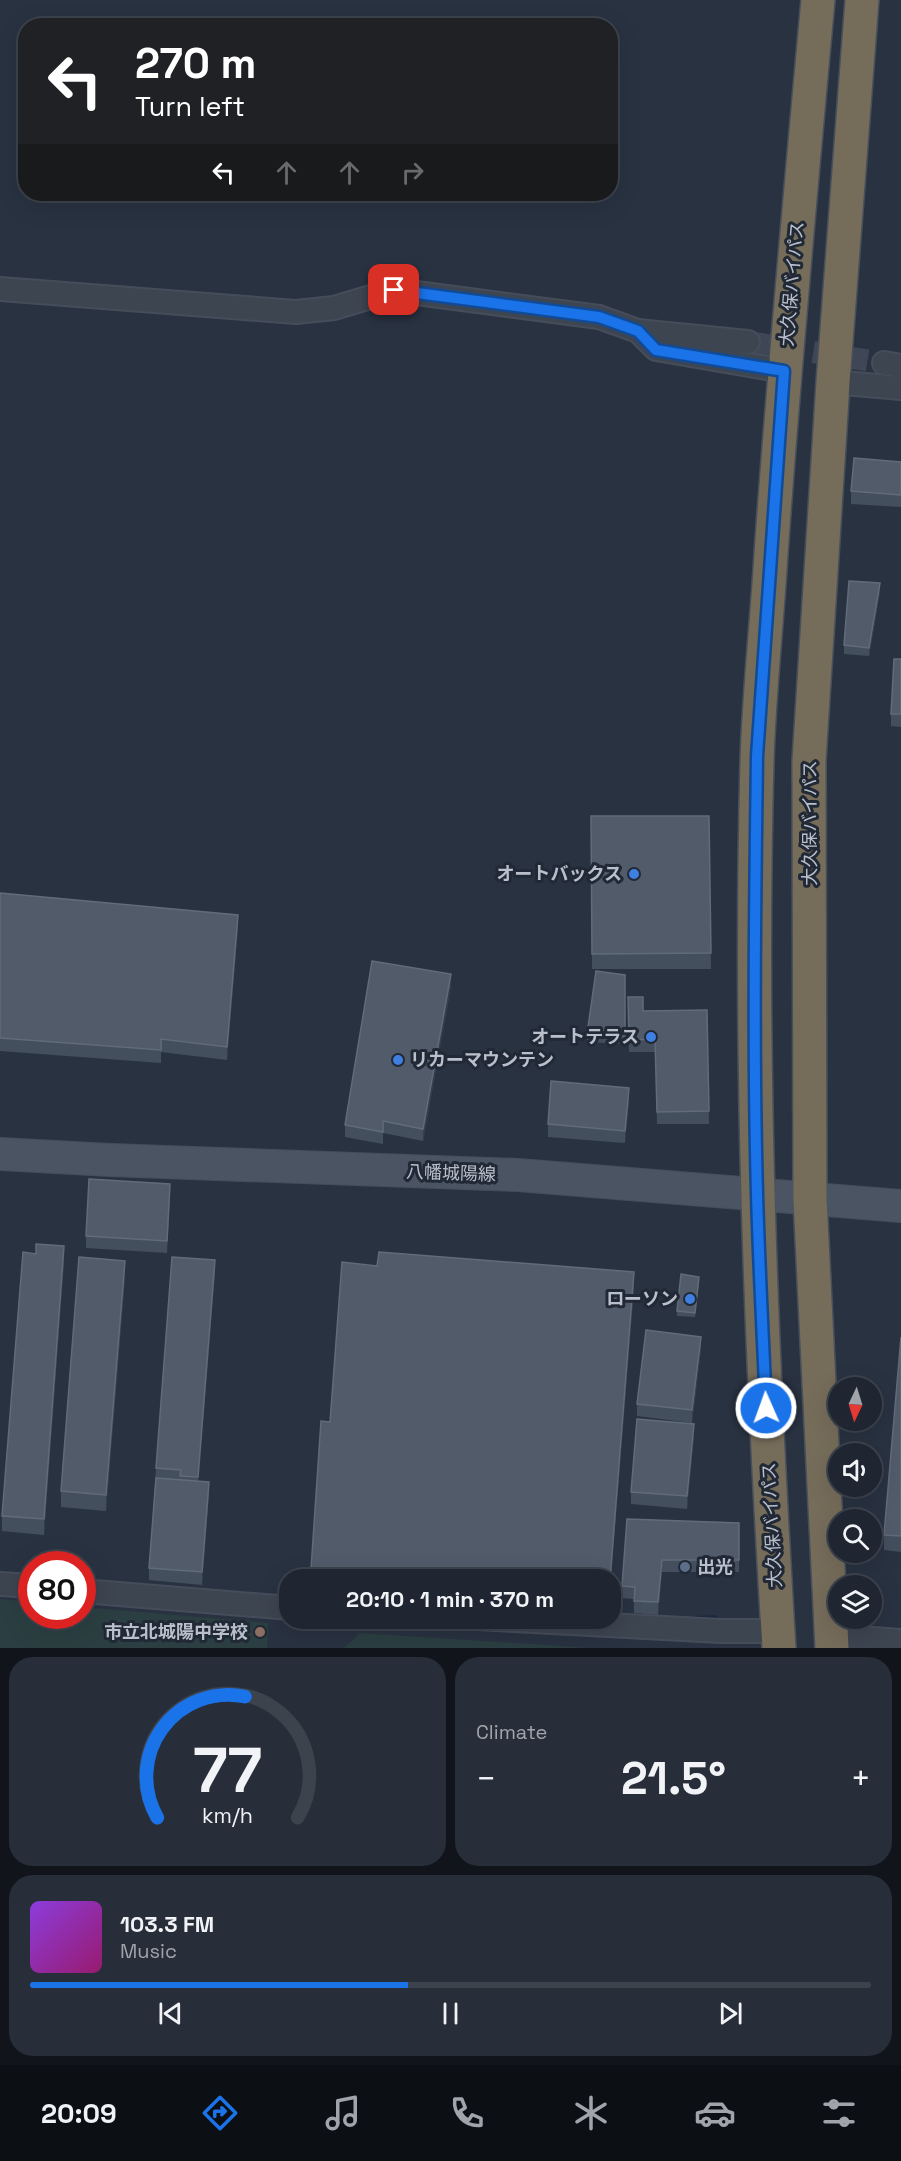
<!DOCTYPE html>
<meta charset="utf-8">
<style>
:root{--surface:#1f2631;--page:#272e39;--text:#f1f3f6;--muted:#a1a5ab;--line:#3c434d;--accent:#1a73e8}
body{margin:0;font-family:"Space Grotesk","Noto Sans JP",sans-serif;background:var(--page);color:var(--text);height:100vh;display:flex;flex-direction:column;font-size:22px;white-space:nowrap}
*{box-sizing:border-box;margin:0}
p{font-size:20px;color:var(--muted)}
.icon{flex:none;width:33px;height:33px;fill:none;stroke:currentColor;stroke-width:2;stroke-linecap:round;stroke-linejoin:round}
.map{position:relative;height:1648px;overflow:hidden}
.details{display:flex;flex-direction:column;gap:9px;padding:9px;background:#11151b;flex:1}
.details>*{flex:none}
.top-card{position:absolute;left:18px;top:18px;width:600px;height:183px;border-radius:24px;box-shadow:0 6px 24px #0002,0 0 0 2px var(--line);background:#202124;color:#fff;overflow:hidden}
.needle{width:39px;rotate:184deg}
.tools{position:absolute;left:828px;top:1377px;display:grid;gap:12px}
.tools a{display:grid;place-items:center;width:54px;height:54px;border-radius:50%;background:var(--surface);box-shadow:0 6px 24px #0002,0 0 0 2px var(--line);font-size:30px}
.speed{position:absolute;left:18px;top:1551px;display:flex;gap:12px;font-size:30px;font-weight:700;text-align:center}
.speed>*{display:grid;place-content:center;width:78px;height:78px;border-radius:50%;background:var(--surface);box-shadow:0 6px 24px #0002,0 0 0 2px var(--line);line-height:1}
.speed .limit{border:9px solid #d22;background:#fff;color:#111}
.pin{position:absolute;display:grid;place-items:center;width:51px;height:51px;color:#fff;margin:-26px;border-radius:12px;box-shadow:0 3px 9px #0006}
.me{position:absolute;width:66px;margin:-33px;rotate:358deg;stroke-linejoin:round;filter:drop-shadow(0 0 4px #0008)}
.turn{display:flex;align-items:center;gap:21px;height:126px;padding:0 18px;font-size:27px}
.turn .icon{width:78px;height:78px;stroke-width:2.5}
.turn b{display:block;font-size:42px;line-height:51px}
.lanes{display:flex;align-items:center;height:57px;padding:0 18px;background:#0003;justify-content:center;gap:30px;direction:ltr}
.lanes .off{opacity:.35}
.big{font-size:45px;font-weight:800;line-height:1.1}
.details .widget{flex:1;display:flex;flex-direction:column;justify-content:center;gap:9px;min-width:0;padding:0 21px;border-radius:24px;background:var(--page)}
.details .dial{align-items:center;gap:0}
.dial svg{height:156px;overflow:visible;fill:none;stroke:var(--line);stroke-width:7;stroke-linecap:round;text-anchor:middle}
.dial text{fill:var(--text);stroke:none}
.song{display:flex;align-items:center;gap:18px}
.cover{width:72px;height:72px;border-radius:9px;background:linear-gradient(135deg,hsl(270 70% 55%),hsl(320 70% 35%))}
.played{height:6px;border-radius:3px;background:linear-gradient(90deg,var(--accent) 45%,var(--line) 45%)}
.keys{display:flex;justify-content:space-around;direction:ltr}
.heat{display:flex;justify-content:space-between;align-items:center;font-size:33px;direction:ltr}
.details .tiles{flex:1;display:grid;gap:9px;grid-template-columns:1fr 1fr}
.widget:last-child{grid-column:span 2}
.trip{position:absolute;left:279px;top:1569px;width:342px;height:60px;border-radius:24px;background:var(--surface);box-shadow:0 6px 24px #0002,0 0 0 2px var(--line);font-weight:800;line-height:60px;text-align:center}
.tabs{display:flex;height:96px;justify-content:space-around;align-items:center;background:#0c0f14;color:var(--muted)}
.tabs .icon{width:42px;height:42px}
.tabs .active{color:var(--accent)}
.tabs b{font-size:27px;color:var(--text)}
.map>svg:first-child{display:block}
.green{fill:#2b3f42}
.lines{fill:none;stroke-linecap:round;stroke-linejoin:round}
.stream{stroke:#1c293f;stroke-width:8}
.street-tunnel{stroke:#3f4756;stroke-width:22;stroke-dasharray:22 11;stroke-linecap:butt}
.street-casing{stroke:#464d5a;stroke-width:26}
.secondary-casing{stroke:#464d5a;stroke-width:34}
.highway-casing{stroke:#474f5b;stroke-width:36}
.street{stroke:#3d4551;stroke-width:22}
.secondary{stroke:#4b5463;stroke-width:32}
.highway{stroke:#766c5a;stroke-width:33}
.wall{fill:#444f5e}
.shaded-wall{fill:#343e4e}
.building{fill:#515b6a;stroke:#616b79;stroke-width:1.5}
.route-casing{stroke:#114b97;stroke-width:15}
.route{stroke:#1a73e8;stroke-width:10}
.shop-dot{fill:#3f7fe0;stroke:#212936;stroke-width:2}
.service-dot{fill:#5c6f8a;stroke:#212936;stroke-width:2}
.education-dot{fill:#8d6e63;stroke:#212936;stroke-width:2}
.labels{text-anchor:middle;stroke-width:6;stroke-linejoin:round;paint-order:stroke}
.street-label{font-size:18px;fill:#bac0cb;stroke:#212936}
.poi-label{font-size:18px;font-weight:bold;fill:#bac0cb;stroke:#212936;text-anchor:end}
</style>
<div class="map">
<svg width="901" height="1648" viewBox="0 0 901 1648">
<rect width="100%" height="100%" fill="#293241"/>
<g class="green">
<path d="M0 1599 31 1602 32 1616H82L83 1607 268 1623 267 1648H0Z"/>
<path d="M360 1633 591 1648H344Z"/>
</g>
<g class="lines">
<path class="stream" d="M697 1620 714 1619"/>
<path class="street-tunnel" d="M748 342 884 363"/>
<g class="street-casing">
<g id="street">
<path d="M0 289 296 312 334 308 394 290 599 317 638 331 656 349 784 371"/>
<path d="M638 331 748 342"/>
<path d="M884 363 901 366"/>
<path d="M833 382 901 388"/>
<path d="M0 1584 32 1586"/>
<path d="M82 1591 290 1608"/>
<path d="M477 1618 721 1631H778"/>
<path d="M831 1636 901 1641"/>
</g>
</g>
<g class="secondary-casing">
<path id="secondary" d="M0 1154 110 1160 518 1175 901 1206"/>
</g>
<g class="highway-casing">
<g id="highway">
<path d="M779 1648C761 1353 749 1057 757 761 759 692 767 623 771 554 784 369 801 185 818 0"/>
<path d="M832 1648 810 1199 809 761 833 382 862 0"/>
</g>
</g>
<use href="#street" class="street"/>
<use href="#secondary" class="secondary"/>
<use href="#highway" class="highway"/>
</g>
<g class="wall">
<path d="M901 462V507L851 504V491Z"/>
<path d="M880 592 869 656 844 654V645Z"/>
<path d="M901 659V727L891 726V714Z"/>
<path d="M591 816H709L711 969H592Z"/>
<path d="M0 893 238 928 227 1060 161 1052V1063L0 1051Z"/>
<path d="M625 975V1044L587 1042V1034Z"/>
<path d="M451 986 423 1141 383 1133V1144L345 1137V1125Z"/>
<path d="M628 997 643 1011 707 1010 709 1124H657L655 1052H629Z"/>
<path d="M629 1100 625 1143 548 1137V1124Z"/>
<path d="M170 1196 167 1253 86 1248V1236Z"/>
<path d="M36 1254 64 1262 44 1535 2 1531V1516Z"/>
<path d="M377 1266 634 1288 610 1590V1580H311V1569L330 1422Z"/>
<path d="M215 1272 198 1481 209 1494 202 1585 149 1580V1568L156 1468Z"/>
<path d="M125 1277 106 1511 61 1507V1491Z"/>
<path d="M699 1281 695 1317 677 1316V1311Z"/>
<path d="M901 1337V1552L884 1550V1535Z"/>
<path d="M701 1349 692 1423 637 1416V1404Z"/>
<path d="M694 1436 687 1509 631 1504V1492Z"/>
<path d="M627 1519 739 1523V1572H662L658 1615 634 1613V1599L622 1598V1586Z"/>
</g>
<g class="shaded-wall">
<path d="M880 583V592L869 656V648Z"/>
<path d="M238 915V928L227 1060V1047Z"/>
<path d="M451 974V986L423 1141V1129Z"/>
<path d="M629 1088V1100L625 1143V1131Z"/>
<path d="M170 1184V1196L167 1253V1241Z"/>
<path d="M64 1246V1262L44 1535V1519Z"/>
<path d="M215 1260V1272L198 1490V1477Z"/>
<path d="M125 1261V1277L106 1511V1495Z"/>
<path d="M634 1272V1288L610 1590V1580Z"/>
<path d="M701 1337V1349L692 1423V1410Z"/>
<path d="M694 1424V1436L687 1509V1496Z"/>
<path d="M209 1482V1494L202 1585V1572Z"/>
<path d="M662 1560V1572L658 1615V1602Z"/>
</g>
<g class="building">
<path d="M854 458 901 462V495L851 491Z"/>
<path d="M849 581 880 583 869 648 844 645Z"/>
<path d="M894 659H901V714H891Z"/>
<path d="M591 816H709L711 953 592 954Z"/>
<path d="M0 893 238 915 227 1047 161 1039V1050L0 1038Z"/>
<path d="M372 961 451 974 423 1129 383 1121V1132L345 1125Z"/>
<path d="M596 971 625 975V1036L587 1034Z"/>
<path d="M628 997H643V1011L707 1010 709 1111 657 1112 655 1040 629 1039Z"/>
<path d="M551 1081 629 1088 625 1131 548 1124Z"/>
<path d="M89 1179 170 1184 167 1241 86 1236Z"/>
<path d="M36 1244 64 1246 44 1519 2 1516 23 1252 36 1254Z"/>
<path d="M379 1252 634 1272 610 1580H444L311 1569 321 1421 330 1422 342 1262 377 1266Z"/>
<path d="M79 1257 125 1261 106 1495 61 1491Z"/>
<path d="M172 1257 215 1260 198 1477 180 1476 181 1470 156 1468Z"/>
<path d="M681 1274 699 1277 695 1313 677 1311Z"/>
<path d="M646 1330 701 1337 692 1410 637 1404Z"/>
<path d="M901 1337V1536L884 1535Z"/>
<path d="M637 1419 694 1424 687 1496 631 1492Z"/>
<path d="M156 1478 209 1482 202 1572 149 1568Z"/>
<path d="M627 1519 739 1523V1560H662L658 1602 634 1601 635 1587 622 1586Z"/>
</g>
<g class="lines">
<g class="route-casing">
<path id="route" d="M394 290 599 317 638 331 656 350 784 371 757 756C755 902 753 1048 757 1194 759 1266 763 1337 766 1408"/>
</g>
<use href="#route" class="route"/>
</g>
<g class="shop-dot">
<circle cx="634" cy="874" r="6"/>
<circle cx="651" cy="1037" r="6"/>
<circle cx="398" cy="1060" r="6"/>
<circle cx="690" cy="1299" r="6"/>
</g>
<circle class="service-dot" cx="685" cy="1567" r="6"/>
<circle class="education-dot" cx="260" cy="1632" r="6"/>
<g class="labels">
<g class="street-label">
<text transform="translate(792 284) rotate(-85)" y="6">大久保バイパス</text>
<text transform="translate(810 823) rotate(-90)" y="6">大久保バイパス</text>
<text transform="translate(451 1173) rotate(2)" y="6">八幡城陽線</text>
<text transform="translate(772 1525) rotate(-93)" y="6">大久保バイパス</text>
</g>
<g class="poi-label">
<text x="622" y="880">オートバックス</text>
<text x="639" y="1043">オートテラス</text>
<text x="410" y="1066" text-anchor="start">リカーマウンテン</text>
<text x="678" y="1305">ローソン</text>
<text x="697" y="1573" text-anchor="start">出光</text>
<text x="248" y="1638">市立北城陽中学校</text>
</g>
</g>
</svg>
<div class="tools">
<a><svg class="needle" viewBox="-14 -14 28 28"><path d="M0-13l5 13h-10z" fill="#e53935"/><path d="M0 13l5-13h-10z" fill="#a1a5ab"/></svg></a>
<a><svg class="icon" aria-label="sound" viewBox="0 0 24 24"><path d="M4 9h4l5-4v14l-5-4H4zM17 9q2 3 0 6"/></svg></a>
<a><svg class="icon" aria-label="search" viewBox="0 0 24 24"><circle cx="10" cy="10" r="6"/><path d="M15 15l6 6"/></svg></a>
<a><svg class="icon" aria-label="layers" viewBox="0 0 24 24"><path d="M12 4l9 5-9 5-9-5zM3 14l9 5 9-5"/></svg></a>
</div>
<div class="speed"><div class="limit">80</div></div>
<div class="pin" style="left:394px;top:290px;background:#d93025"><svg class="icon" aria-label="arrive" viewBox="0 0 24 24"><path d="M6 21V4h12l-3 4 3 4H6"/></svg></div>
<svg class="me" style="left:766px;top:1408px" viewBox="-20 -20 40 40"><circle r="17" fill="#1a73e8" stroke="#fff" stroke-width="3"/><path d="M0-11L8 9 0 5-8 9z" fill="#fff"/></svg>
<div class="trip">20:10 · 1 min · 370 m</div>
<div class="top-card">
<div class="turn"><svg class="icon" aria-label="left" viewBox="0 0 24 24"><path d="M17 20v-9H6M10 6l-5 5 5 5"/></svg><div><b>270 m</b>Turn left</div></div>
<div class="lanes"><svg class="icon" aria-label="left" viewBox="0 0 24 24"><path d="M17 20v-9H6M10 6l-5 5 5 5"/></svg><svg class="icon off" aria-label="ahead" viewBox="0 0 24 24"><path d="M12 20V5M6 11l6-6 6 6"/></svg><svg class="icon off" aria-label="ahead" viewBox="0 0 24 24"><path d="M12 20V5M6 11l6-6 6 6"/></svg><svg class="icon off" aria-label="right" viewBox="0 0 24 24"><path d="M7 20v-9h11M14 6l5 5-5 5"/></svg></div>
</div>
</div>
<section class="details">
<div class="tiles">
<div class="widget dial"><svg viewBox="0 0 100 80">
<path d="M14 69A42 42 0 1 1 86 69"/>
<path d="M14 69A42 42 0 0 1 59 7" stroke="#1a73e8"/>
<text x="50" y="56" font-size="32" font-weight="700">77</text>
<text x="50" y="72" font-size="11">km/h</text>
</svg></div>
<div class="widget"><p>Climate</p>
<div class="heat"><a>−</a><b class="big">21.5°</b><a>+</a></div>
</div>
<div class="widget">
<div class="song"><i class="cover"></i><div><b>103.3 FM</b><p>Music</p></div></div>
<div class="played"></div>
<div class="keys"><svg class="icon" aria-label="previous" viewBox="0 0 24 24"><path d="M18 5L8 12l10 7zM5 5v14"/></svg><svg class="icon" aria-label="pause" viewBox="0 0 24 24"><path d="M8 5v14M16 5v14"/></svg><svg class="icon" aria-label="next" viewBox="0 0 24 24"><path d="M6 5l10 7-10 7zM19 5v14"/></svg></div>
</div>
</div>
</section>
<nav class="tabs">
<b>20:09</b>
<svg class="icon active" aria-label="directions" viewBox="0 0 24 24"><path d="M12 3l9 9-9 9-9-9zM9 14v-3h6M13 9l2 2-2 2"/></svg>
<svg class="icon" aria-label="music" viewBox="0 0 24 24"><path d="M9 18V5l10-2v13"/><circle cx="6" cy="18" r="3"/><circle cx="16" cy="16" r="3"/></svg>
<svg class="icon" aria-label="phone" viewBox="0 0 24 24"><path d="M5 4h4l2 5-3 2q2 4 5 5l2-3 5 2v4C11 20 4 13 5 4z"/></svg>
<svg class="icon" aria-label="climate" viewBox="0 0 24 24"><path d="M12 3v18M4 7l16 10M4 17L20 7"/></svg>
<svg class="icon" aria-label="car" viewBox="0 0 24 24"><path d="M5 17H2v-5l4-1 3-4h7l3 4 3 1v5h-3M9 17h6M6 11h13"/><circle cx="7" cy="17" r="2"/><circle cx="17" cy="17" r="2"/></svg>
<svg class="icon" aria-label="filters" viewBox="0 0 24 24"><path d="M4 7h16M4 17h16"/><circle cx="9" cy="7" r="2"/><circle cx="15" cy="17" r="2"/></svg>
</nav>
